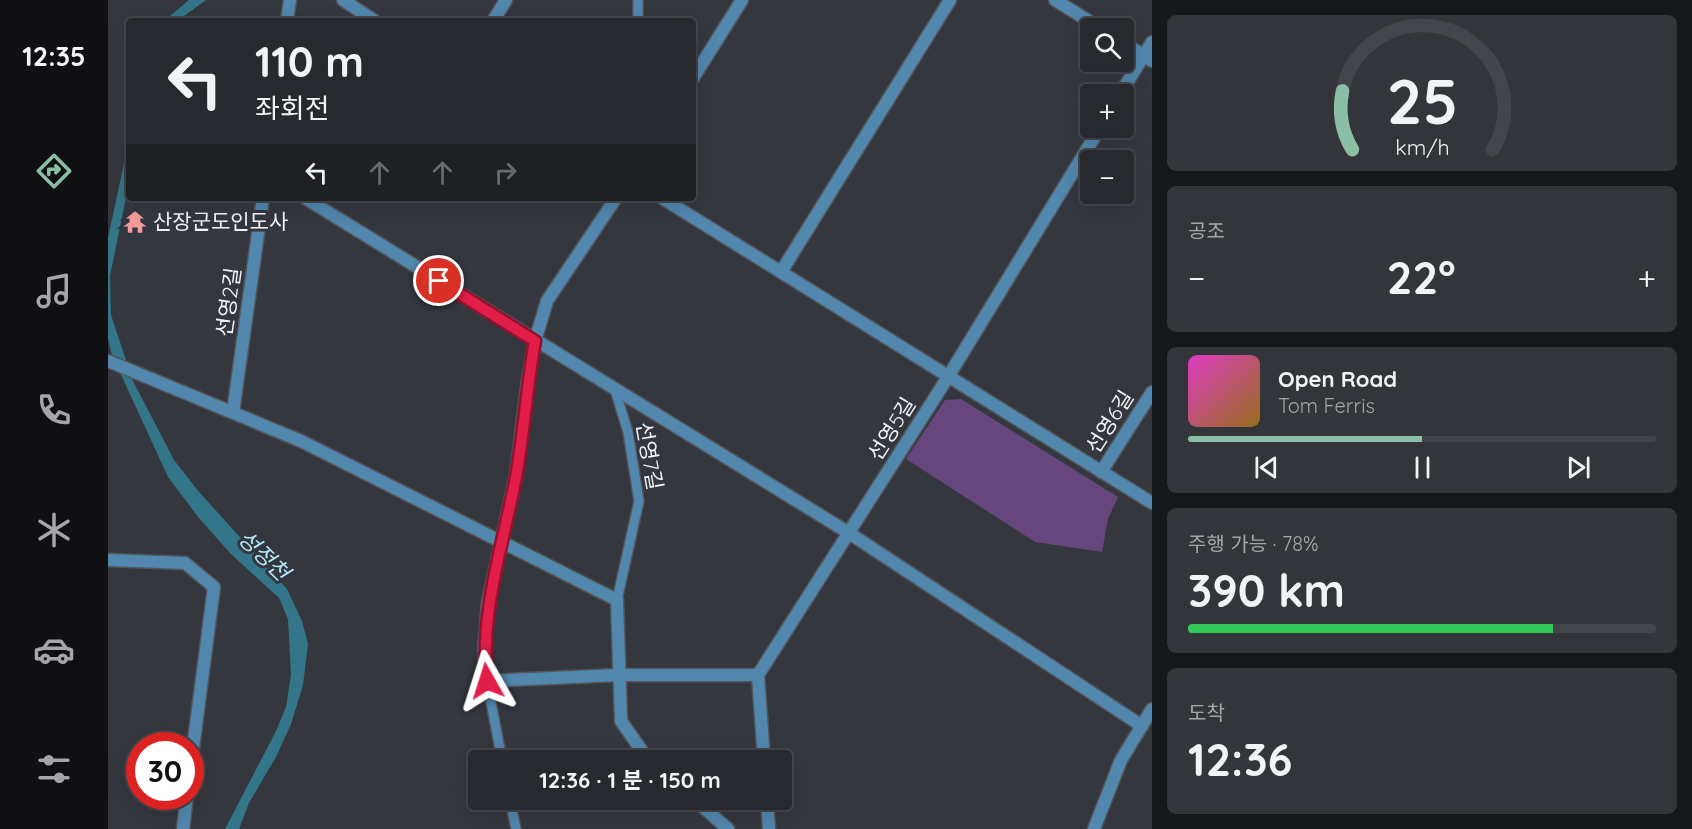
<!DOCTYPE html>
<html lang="ko">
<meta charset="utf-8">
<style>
:root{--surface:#27292e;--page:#33353a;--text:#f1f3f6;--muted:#a4a6aa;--line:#43454a;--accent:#8abfa5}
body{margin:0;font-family:Quicksand,"Noto Sans KR",sans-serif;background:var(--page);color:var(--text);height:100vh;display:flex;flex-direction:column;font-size:22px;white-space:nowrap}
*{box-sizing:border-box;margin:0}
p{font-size:20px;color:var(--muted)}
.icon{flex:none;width:33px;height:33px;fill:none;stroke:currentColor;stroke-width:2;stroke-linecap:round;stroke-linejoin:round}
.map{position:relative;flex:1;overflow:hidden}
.side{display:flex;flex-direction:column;gap:15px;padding:15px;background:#151719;width:540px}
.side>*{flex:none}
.banner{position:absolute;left:18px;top:18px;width:570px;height:183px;border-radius:6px;box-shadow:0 6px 24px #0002,0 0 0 2px var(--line);background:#27292e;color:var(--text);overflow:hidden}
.tools{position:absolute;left:972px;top:18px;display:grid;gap:12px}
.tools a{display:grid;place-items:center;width:54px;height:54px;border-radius:6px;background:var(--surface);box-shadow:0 6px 24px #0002,0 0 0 2px var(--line);font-size:30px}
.speed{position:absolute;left:18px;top:732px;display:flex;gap:12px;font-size:30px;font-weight:700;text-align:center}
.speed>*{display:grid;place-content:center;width:78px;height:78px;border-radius:50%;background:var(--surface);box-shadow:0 6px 24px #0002,0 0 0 2px var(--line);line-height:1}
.speed .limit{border:9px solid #d22;background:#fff;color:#111}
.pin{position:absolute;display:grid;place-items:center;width:51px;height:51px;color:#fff;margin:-26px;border:3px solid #fff;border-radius:50%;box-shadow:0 2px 6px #0007}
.me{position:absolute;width:66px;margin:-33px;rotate:354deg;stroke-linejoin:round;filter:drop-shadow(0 0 4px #0008)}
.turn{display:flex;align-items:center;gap:21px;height:126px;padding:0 30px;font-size:27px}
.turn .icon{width:78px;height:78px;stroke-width:2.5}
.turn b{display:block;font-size:42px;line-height:51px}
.lanes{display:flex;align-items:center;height:57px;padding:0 30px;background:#0003;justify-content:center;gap:30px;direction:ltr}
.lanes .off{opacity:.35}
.big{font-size:45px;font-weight:700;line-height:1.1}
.side .widget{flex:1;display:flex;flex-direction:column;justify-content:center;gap:9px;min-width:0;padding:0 21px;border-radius:9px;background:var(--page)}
.side .dial{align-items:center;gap:0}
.dial svg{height:156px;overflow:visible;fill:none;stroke:var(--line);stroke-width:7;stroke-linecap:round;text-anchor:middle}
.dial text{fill:var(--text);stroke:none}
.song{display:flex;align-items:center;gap:18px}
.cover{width:72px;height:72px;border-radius:9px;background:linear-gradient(135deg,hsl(310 70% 55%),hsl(40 70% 35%))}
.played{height:6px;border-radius:3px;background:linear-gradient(90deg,var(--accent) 50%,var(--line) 50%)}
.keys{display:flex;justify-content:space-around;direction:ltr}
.heat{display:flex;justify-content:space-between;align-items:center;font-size:33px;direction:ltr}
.charge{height:9px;border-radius:4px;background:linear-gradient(90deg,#34c759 78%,var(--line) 0)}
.trip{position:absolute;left:360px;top:750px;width:324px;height:60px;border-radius:6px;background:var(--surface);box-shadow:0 6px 24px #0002,0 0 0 2px var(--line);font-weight:700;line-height:60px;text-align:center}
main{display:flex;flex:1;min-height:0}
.dock{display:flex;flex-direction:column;width:108px;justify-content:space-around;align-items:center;background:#101012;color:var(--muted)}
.dock .icon{width:42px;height:42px}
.dock .active{color:var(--accent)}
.dock b{font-size:27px;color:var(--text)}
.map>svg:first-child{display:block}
.green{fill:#66467c}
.water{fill:#347689}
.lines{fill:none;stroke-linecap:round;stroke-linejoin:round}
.service-casing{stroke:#52555c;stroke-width:12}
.minor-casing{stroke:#52555c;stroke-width:15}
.service{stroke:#5287ae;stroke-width:9}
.minor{stroke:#5287ae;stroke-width:12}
.route-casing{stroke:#92132f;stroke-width:15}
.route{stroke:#e11d48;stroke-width:10}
.labels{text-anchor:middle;stroke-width:6;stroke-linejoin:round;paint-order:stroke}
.poi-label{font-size:21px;fill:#f1f3f7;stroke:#34373e;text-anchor:start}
.street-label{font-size:21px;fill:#f1f3f7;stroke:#34373e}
.water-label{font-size:22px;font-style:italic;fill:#b3eafb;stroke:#34373e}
</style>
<main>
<nav class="dock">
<b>12:35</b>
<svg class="icon active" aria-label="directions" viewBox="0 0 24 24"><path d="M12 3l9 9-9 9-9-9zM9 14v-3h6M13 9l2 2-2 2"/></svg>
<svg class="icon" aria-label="music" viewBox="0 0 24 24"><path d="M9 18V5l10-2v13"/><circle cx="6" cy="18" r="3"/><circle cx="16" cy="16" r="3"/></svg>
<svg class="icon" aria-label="phone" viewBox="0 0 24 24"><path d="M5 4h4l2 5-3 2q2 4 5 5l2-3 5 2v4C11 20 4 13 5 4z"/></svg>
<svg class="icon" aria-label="climate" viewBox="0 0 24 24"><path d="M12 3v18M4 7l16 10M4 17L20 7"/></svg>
<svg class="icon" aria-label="car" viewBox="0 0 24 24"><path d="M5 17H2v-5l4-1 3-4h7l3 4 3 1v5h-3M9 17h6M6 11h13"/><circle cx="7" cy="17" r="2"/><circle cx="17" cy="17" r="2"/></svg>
<svg class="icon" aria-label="filters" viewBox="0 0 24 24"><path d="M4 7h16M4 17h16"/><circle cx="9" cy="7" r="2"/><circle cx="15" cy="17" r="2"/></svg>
</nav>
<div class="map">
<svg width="1044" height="829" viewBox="0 0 1044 829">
<rect width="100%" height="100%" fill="#34373e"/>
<path class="green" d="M853 399 1010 497 1000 519 994 552 927 542 798 459 837 400Z"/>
<g class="water">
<path d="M81 0H98L69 21H56Z"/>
<path d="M21 140V183L2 276 3 315 25 381 66 460 91 492 179 589 194 621 200 644 195 685 183 724 169 755 141 803 131 829H117L168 731 178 707 183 675 180 619 171 598 122 553 91 518 60 477 4 355 0 339V238Z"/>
</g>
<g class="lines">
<g class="service-casing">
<g id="service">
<path d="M530 21V0"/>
<path d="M507 390 520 432 531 501 509 600"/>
<path d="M379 681 394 760"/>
<path d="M402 800 408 829"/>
</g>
</g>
<g class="minor-casing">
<g id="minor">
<path d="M235 0 267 21"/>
<path d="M947 0 992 28"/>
<path d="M179 21 182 0"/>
<path d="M385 21 398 0"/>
<path d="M1016 43 1044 61"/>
<path d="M585 78 634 0"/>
<path d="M1012 94 1044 42"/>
<path d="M197 198 741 533 1034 726"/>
<path d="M508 198 439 301 427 341 420 380 408 475 380 602 376 651 379 681 510 675H650"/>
<path d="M554 198 1044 503"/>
<path d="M673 272 842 0"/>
<path d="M0 361 193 441 509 600 513 721 536 754 543 760"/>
<path d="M125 412 155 198"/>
<path d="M993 472 1044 392"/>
<path d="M0 560 77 563 106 587 82 771"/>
<path d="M656 760 650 675 840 377 992 128"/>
<path d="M587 800 620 829"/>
<path d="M659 800 661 829"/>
<path d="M75 829 79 796"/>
<path d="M986 829 1013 760 1044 709"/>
</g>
</g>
<use href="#service" class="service"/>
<use href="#minor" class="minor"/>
</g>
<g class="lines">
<g class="route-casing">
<path id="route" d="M331 281 427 341C419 386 416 432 408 477 395 545 372 611 379 681"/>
</g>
<use href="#route" class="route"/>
</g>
<defs>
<g id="temple-bare" transform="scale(1.8)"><path d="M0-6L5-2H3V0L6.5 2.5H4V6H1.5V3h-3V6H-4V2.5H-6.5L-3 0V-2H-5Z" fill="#f59b9c" stroke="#34373e" stroke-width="2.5" paint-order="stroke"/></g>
</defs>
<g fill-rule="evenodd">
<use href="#temple-bare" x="27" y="222"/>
</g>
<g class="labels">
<g class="poi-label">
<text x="45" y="229">산장군도인도사</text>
</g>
<g class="street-label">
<text transform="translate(121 302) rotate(-82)" y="7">선영2길</text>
<text transform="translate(1002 422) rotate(-58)" y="7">선영6길</text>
<text transform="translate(784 429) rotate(-58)" y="7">선영5길</text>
<text transform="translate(541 456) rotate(80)" y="7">선영7길</text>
</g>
<g class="water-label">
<text transform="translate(156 555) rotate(44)" y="8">성정천</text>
</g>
</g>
</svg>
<div class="tools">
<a><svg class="icon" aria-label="search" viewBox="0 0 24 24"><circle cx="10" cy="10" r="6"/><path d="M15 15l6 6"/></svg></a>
<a>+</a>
<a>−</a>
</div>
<div class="speed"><div class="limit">30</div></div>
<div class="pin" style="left:331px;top:281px;background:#d93025"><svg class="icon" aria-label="arrive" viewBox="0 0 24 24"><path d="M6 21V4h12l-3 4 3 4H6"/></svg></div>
<svg class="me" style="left:379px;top:681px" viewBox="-20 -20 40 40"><path d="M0-17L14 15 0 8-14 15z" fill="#e11d48" stroke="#fff" stroke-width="4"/></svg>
<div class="trip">12:36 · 1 분 · 150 m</div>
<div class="banner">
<div class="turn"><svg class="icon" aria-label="left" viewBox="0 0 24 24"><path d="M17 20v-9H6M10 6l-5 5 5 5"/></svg><div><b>110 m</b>좌회전</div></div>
<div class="lanes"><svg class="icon" aria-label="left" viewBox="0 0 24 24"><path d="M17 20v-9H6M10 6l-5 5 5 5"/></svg><svg class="icon off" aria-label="ahead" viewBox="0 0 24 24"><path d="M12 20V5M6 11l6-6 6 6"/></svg><svg class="icon off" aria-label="ahead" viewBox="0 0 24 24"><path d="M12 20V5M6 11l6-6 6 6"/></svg><svg class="icon off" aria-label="right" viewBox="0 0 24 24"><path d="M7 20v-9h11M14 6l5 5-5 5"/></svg></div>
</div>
</div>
<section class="side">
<div class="widget dial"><svg viewBox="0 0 100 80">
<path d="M14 69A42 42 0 1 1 86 69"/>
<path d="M14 69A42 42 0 0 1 9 39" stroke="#8abfa5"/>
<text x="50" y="56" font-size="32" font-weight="700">25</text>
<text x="50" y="72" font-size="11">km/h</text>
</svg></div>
<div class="widget"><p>공조</p>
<div class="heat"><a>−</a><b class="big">22°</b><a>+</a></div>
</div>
<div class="widget">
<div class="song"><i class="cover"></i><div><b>Open Road</b><p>Tom Ferris</p></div></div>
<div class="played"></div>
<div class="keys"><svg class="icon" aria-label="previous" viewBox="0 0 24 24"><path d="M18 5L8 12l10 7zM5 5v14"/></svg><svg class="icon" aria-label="pause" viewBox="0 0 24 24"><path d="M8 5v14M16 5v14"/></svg><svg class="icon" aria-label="next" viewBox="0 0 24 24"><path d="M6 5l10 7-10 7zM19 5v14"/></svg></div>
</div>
<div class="widget"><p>주행 가능 · 78%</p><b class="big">390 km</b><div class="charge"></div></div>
<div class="widget"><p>도착</p><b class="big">12:36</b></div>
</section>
</main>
